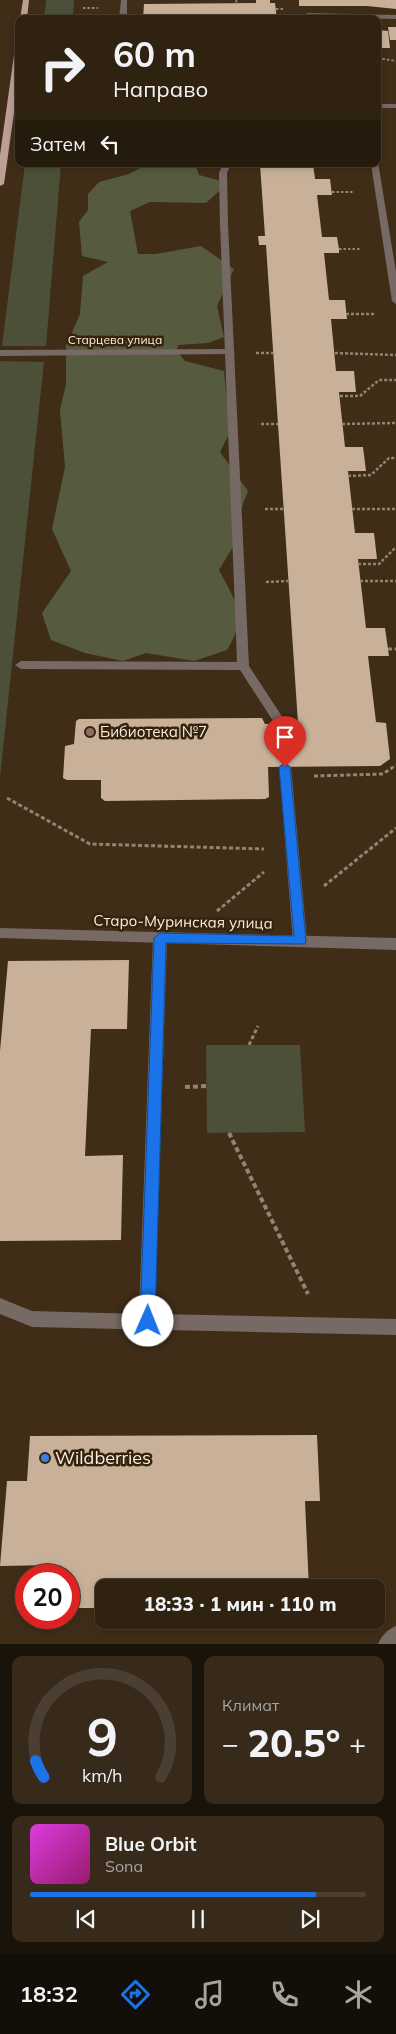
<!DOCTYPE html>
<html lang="ru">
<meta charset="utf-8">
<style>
:root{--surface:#2f2211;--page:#372a1a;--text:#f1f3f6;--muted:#a7a49f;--line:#4a3f31;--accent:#1a73e8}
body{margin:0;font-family:Mulish,sans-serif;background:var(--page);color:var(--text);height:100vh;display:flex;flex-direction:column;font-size:19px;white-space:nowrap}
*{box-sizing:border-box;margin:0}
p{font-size:16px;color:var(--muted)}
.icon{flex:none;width:28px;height:28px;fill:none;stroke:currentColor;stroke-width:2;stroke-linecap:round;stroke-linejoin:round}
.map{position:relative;height:1644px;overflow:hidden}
.drawer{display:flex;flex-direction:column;gap:12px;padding:12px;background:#1a1309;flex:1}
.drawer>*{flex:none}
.guide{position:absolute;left:15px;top:15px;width:366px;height:152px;border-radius:10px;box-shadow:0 2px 8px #0003,0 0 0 1px var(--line);background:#2f2211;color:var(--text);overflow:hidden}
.speed{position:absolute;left:15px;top:1564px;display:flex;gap:10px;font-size:25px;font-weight:700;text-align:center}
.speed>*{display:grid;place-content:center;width:65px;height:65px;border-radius:50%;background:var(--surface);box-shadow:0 2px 8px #0003,0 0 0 1px var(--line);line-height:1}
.speed .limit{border:8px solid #d22;background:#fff;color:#111}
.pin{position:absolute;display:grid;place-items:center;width:42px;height:42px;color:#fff;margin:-51px -21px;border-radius:50% 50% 50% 0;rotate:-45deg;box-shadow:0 0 5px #0007}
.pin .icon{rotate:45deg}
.me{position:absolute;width:55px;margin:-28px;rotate:1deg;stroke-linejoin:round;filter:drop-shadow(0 0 4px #0008)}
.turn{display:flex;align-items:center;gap:18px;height:105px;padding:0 15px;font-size:22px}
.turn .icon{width:65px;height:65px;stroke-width:2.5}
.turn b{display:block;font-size:35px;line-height:42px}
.then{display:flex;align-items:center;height:48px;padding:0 15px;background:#0003;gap:10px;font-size:19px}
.big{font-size:38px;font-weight:800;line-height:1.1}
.drawer .widget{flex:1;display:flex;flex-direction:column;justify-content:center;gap:8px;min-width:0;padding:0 18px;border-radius:10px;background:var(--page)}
.drawer .dial{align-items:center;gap:0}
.dial svg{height:130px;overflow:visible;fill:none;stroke:var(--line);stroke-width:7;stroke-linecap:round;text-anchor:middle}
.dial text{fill:var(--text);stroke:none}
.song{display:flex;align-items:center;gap:15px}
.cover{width:60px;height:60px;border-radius:8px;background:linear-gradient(135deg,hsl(300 70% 55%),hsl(320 70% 35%))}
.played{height:5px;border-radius:2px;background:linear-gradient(90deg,var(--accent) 85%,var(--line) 85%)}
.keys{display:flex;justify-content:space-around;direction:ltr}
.heat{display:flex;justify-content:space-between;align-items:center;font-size:28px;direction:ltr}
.drawer .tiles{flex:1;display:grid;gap:12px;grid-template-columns:1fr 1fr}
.widget:last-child{grid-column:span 2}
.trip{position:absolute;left:95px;top:1579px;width:290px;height:50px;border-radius:10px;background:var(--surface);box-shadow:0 2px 8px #0003,0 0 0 1px var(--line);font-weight:800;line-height:50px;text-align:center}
.tab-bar{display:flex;height:80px;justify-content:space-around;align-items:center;background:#130e07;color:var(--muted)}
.tab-bar .icon{width:35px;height:35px}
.tab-bar .active{color:var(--accent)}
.tab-bar b{font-size:22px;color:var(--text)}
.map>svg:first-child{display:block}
.green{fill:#4c5039}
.forest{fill:#565b3f}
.building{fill:#c8b198}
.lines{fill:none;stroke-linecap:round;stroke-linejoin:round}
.path-far3{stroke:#938472;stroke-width:2;stroke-dasharray:2.5 2;stroke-linecap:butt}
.path-far2{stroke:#938472;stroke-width:2.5;stroke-dasharray:3 2;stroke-linecap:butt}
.path-far1{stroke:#938472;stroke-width:3;stroke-dasharray:4 2.5;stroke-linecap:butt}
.path{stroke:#938472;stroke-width:4;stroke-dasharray:5 3;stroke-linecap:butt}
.service{fill:#776964;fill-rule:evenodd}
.minor{fill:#776964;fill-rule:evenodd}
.primary{fill:#bc9f95;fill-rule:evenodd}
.route{fill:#1a73e8;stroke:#114b97}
.education-dot{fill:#8d6e63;stroke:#35230d;stroke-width:2}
.shop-dot{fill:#3f7fe0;stroke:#35230d;stroke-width:2}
.labels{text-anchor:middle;stroke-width:5;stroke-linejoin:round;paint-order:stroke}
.far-street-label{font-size:12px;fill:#f9ede0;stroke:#35230d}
.poi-label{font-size:15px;fill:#f9ede0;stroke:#35230d;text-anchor:start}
.street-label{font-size:15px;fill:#f9ede0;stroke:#35230d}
.near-poi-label{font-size:18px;fill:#f9ede0;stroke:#35230d;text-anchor:start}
</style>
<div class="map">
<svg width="396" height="1644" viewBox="0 0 396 1644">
<rect width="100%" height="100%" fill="#3f2d17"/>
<g class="green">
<path d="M46 0H74L73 19H44Z"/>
<path d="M25 164H61L46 346H2Z"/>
<path d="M0 361 44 362 0 777Z"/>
<path d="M206 1045H300L305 1132 207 1133Z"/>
</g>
<path class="forest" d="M164 164H195L199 175 228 183 206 203 150 202 130 211 138 254H156L201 246 234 269 217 306 224 337 208 343 178 345 177 351 185 361 224 371 230 432 220 452 248 491 237 520 240 535 219 570C236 603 248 615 227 650L194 661 146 653 123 661 85 653 51 640 42 613 71 571 52 529 65 467 60 410 66 384V346L80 314 83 276 108 262 82 256 79 222 88 210V194L99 182 129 174 142 167 160 166Z"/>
<g class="building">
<path d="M256 0H270V3H275L277 19H143L144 4 256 3Z"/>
<path d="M299 0H396V9L367 6H299Z"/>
<path d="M388 27H396V40H390Z"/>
<path d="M378 30 388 31 390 48H378Z"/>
<path d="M260 164H313L315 179H330L332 195H317L322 237H337L339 249V253H324L329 300H345L347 319H331L336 371H354L356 392H339L345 447H363L366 471H348L355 533H374L377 559H358L366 628H385L389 656H368L376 722 386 723 390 759 380 766 268 767 269 797 265 799 105 801 101 798V780H67L63 778 65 746 74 744 76 721 79 719 262 718 265 724 298 723 266 245H259L258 236H265Z"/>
<path d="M129 960 127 1029H91L85 1156 123 1155 121 1240 0 1241V1051L8 961Z"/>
<path d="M317 1435 320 1501H305L309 1588H104V1608H69V1575H53L54 1565 0 1566 7 1481H27L30 1436Z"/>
</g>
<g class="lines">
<g class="path-far3">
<path d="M236 0 237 3"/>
<path d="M83 8H98"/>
<path d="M276 9H285"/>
<path d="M378 58 396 61"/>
<path d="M332 192H354"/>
<path d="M339 249H361"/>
</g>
<g class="path-far2">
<path d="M346 314H375"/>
<path d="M256 353H273"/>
<path d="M335 353 396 355"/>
<path d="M340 396H360L379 380H396"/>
<path d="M261 424H278"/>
<path d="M342 424 396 423"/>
<path d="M348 476 371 475 389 458H396"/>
<path d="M265 509H283"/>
<path d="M352 509H396"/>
<path d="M358 564H379L396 547"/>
<path d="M360 581H396"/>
<path d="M266 582 288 581"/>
</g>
<g class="path-far1">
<path d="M388 649H396"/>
<path d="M314 776 383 774 396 765"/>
<path d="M7 798 90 844 264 849"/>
<path d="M324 886 396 828"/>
<path d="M217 911 264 872"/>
<path d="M249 1045 258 1026"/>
</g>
<g class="path">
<path d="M185 1087 207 1086"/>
<path d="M229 1133 308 1294"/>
</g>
<g class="service">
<path d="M121 0H127V19H119Z"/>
<path d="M307 13 396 15V19L309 17 302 19Z"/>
<rect x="378" y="104" width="18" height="4"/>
<path d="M378 162 396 272V304L392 301 371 164Z"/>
<path d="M66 164H231L227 173 228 224 249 666 285 721 287 724 285 727H277L240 670 21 669 15 665 21 661 237 662 220 224 219 173 222 166 69 167H66Z"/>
<path d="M285 762 291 767 307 941 305 945 300 947 295 945 293 941 279 767Z"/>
<path d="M160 933 165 934 167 938 155 1314 396 1319V1335L32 1327 0 1314V1298L32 1311 139 1314 153 938 155 934Z"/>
<path d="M396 1626V1644H378C382 1635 387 1630 396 1626Z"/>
</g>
<g class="minor">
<path d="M230 349 235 352 233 354 0 356V350Z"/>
<path d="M0 928 396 938V950L0 938Z"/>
</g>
<g class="primary">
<path d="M23 0H29L27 19H20Z"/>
<path d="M19 46V77L4 184 0 186V155L15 48Z"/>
</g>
</g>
<path class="route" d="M285 763 290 767 306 941 305 944 166 943 155 1321 153 1326 148 1329 142 1326 140 1321 154 938 160 933 294 936 279 767Z"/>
<circle class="education-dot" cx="90" cy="732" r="5"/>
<circle class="shop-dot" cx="45" cy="1458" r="5"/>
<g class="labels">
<g class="far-street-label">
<text x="115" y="344">Старцева улица</text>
</g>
<g class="poi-label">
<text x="100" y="737">Бибиотека №7</text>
</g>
<g class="street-label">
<text transform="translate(183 922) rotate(1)" y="5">Старо-Муринская улица</text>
</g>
<g class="near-poi-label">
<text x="55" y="1464">Wildberries</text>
</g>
</g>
</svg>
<div class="speed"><div class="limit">20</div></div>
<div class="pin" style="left:285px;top:767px;background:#d93025"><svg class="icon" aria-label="arrive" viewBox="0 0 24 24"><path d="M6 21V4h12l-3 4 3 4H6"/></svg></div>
<svg class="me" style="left:148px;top:1321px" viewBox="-20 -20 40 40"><circle r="19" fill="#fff"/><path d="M0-13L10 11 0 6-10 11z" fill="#1a73e8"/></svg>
<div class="trip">18:33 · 1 мин · 110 m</div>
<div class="guide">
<div class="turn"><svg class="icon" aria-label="right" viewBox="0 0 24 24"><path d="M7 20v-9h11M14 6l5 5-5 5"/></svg><div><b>60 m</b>Направо</div></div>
<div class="then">Затем<svg class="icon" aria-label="left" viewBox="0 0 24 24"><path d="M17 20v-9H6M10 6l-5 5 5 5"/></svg></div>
</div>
</div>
<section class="drawer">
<div class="tiles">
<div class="widget dial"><svg viewBox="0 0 100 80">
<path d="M14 69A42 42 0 1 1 86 69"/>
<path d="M14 69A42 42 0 0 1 9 59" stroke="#1a73e8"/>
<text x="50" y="56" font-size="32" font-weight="700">9</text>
<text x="50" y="72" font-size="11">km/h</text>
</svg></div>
<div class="widget"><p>Климат</p>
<div class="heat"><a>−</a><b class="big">20.5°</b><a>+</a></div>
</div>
<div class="widget">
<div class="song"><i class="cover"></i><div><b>Blue Orbit</b><p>Sona</p></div></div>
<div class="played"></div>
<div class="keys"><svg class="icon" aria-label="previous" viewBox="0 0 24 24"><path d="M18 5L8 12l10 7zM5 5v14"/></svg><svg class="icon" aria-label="pause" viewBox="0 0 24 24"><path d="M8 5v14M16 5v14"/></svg><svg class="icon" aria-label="next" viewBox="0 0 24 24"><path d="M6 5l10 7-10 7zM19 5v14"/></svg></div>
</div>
</div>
</section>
<nav class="tab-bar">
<b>18:32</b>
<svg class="icon active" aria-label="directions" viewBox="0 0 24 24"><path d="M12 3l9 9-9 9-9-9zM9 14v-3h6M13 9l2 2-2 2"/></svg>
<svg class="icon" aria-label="music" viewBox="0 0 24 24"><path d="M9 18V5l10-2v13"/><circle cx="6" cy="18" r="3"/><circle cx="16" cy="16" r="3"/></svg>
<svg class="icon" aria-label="phone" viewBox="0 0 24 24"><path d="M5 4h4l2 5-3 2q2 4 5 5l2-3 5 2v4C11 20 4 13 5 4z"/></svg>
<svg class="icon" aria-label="climate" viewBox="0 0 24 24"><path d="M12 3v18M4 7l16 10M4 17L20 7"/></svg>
</nav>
